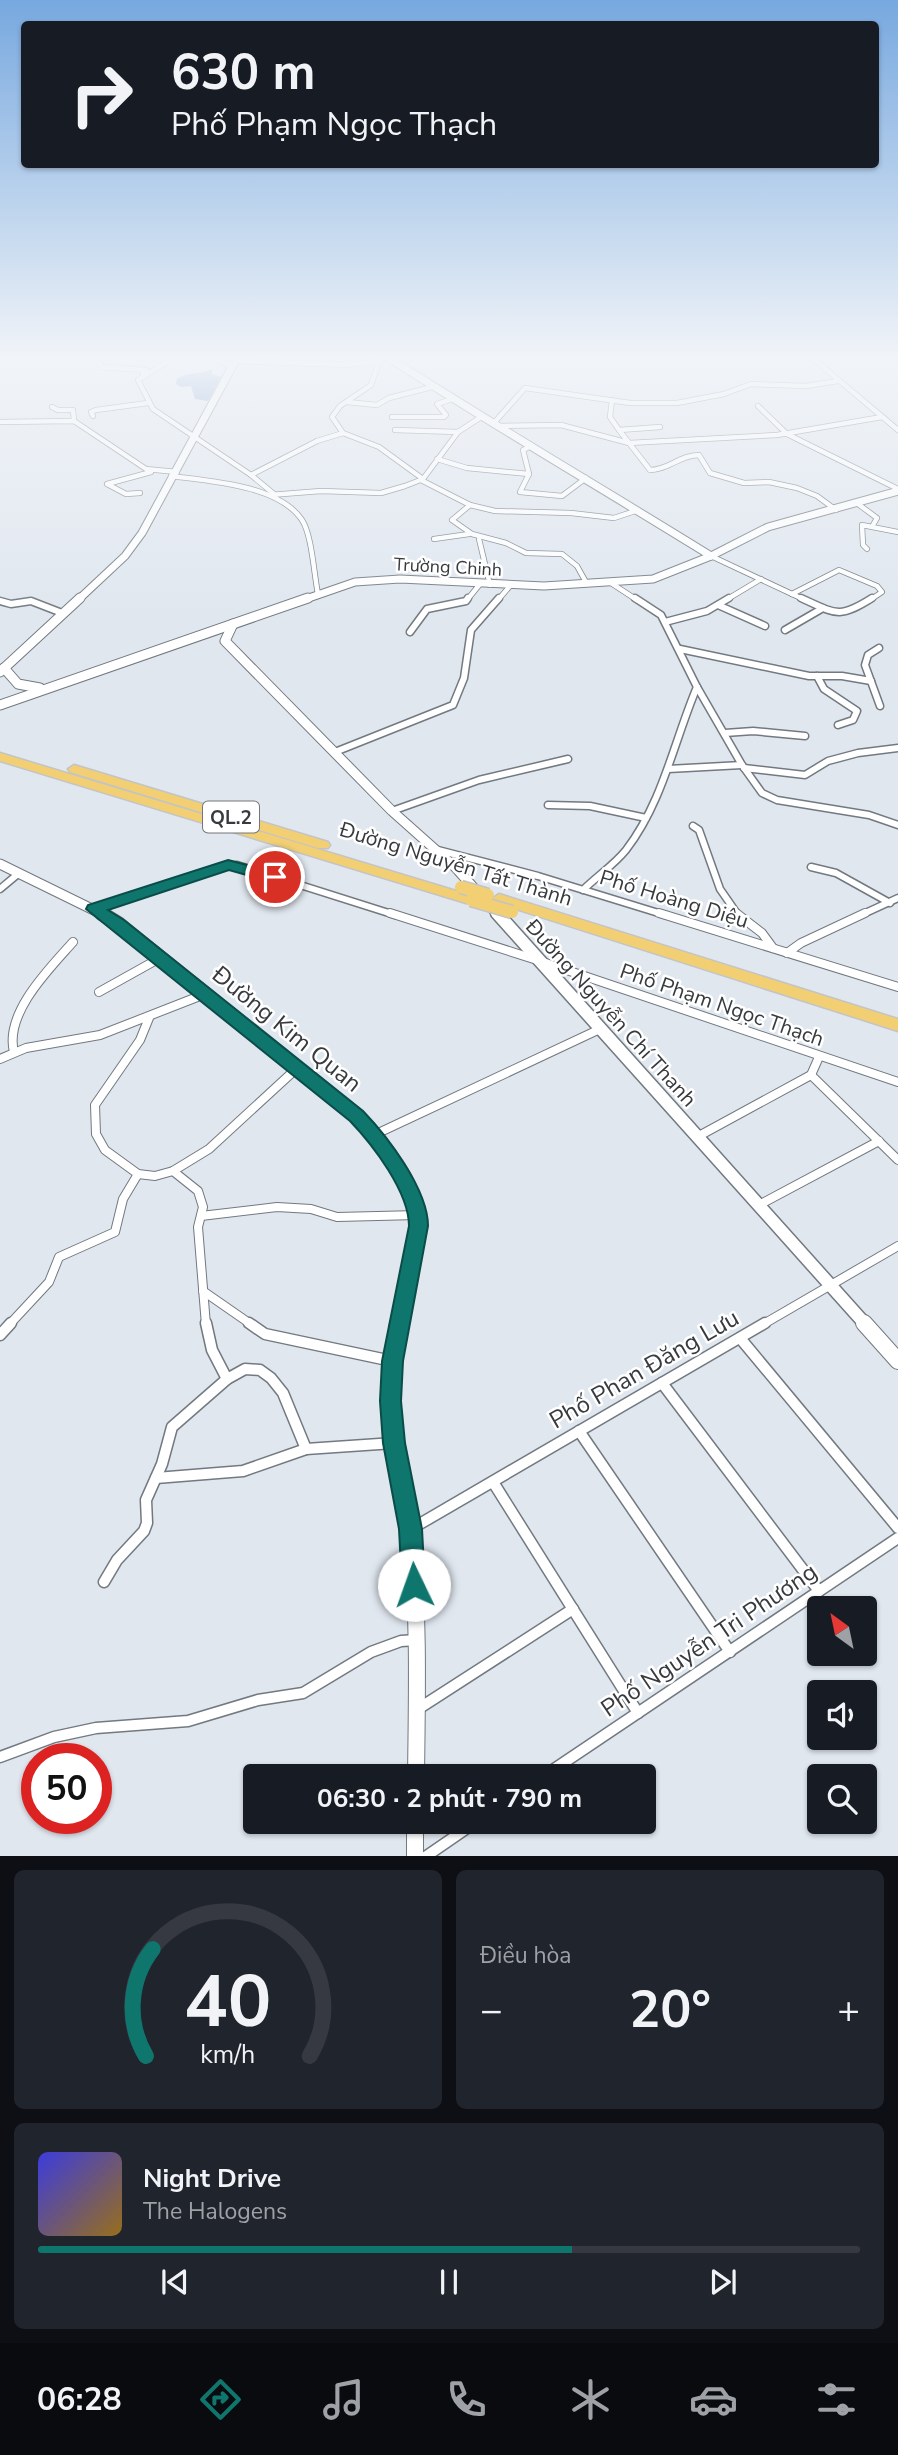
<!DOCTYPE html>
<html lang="vi">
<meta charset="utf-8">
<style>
:root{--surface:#171b24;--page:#20242c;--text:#f1f3f6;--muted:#9ea1a6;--line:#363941;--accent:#0f766e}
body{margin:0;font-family:"Nunito Sans",sans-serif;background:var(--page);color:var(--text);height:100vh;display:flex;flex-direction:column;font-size:26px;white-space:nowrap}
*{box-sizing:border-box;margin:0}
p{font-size:23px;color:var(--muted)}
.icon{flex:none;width:38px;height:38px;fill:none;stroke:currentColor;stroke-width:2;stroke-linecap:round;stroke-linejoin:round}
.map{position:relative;height:1856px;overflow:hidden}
.drawer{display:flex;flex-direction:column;gap:14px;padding:14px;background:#0d0f14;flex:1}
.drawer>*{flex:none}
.banner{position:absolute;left:21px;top:21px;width:858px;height:147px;border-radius:7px;box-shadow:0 2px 5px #0004;background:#171b24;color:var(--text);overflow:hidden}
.needle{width:46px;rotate:327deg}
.buttons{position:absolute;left:807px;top:1596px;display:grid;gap:14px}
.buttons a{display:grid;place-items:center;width:70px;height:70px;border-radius:7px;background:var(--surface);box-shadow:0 2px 5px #0004;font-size:35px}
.speed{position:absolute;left:21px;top:1743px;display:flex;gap:14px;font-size:35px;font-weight:700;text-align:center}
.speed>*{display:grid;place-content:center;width:91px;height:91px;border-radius:50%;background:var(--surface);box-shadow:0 2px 5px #0004;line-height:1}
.speed .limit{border:10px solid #d22;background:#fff;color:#111}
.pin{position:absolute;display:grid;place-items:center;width:60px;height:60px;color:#fff;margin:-30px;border:4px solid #fff;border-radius:50%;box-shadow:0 2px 7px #0007}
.me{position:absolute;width:77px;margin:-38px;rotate:357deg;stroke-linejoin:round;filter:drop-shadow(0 0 5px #0008)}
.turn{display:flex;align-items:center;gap:24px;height:147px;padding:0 35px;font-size:32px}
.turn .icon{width:91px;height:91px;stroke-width:2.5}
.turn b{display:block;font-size:49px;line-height:60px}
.big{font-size:52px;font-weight:700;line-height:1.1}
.drawer .tile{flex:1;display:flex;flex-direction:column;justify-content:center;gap:10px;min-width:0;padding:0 24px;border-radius:10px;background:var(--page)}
.drawer .dial{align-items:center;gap:0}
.dial svg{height:182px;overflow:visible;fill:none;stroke:var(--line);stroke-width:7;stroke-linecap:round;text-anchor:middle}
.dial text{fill:var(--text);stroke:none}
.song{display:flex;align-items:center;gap:21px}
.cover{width:84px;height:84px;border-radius:10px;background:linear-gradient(135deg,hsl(240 70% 55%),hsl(40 70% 35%))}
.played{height:7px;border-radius:4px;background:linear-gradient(90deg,var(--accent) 65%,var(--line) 65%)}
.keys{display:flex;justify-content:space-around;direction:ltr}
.heat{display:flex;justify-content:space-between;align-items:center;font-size:38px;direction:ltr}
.drawer .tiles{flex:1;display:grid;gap:14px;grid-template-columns:1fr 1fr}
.tile:last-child{grid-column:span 2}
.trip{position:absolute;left:243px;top:1764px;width:413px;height:70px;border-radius:7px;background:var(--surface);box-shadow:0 2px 5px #0004;font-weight:700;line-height:70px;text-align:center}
.menu{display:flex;height:112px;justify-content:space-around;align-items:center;background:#090b0e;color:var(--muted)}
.menu .icon{width:49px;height:49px}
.menu .selected{color:var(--accent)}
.menu b{font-size:32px;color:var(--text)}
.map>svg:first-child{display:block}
.water{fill:#6e96d2}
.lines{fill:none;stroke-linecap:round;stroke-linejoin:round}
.street-far3-casing{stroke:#727980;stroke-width:6}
.street-far2-casing{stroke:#727980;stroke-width:9}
.street-far1-casing{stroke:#727980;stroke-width:10}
.street-casing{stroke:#727980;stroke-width:13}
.secondary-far3-casing{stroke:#727980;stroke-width:9}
.secondary-far2-casing{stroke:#727980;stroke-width:11}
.secondary-far1-casing{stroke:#727980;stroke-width:15}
.secondary-casing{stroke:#727980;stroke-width:18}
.highway-casing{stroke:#c3c4c5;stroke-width:3}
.street-far3{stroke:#fff;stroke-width:4.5}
.street-far2{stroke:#fff;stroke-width:6}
.street-far1{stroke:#fff;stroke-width:8}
.street{stroke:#fff;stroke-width:10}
.secondary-far3{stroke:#fff;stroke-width:7}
.secondary-far2{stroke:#fff;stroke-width:9}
.secondary-far1{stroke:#fff;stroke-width:12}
.secondary{stroke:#fff;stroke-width:16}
.highway{fill:#f3cf74;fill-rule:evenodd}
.highway-bridge-casing{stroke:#c3c4c5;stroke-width:15;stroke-linecap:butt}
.highway-bridge{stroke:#f3cf74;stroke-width:12}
.route{fill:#0f766e;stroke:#0a4d48;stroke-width:2}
.labels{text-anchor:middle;stroke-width:5;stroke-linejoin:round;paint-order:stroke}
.far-street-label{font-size:18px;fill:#383b3e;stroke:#fff}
.shield{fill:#fff;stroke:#747678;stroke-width:2}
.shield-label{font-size:19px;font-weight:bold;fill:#383b3e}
.street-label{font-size:21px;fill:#383b3e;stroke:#fff}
.near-street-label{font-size:24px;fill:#383b3e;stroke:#fff}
</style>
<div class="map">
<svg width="898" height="1857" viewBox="0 0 898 1857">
<rect width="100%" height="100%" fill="#e0e7ef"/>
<path class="water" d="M212 369V374L221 377 208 401 195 399 191 386 181 387 176 384 177 379C188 371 201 375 212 369Z"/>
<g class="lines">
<g class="street-far3-casing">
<g id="street-far3">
<path d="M93 356 102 367 146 370 142 373"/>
<path d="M176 356 138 380 153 409 251 475"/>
<path d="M206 356 232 366"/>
<path d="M810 356 898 430"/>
<path d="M235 361 348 365 382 361"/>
<path d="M379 362 371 385 340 406 332 417 343 433 379 447 423 479"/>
<path d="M612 400 610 417 619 430"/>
<path d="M347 402 377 405 389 398 432 387"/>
<path d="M758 406 787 434 898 489"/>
<path d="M52 407 58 410H73L74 421"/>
<path d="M93 416 91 412 96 410 148 403"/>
<path d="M392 417H444L446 415 437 404 452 399"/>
<path d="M0 422 74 421 146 469 177 472"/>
<path d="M493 424 525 388 630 403H677L724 394 751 384 806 386 838 381"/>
<path d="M496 426 561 425 629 443 777 435 882 417"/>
<path d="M660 427 619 430 650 470C668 470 680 455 699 455L710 473 744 483 769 482 797 488 817 496 836 510"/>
<path d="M395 430 458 432"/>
<path d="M531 446 523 450 529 474 520 492 562 496 586 478"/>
<path d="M437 459 467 468 529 474"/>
<path d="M171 476C209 481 279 485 302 520 312 535 314 575 318 594"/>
<path d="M421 480 470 505 495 511 571 513 614 518 638 510"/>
<path d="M140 493 126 494 107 484 151 472"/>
<path d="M274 494 251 475 317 441 343 433"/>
<path d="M270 495 321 491 381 493 405 486 423 479 458 432 481 417"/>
<path d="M858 504 877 518 873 525"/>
<path d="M470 505 452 520 472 534 506 543 526 553 562 554 577 566 587 584"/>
<path d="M434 539 469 534"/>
<path d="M479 539 490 585"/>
<path d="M867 549 863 545 862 525 898 532"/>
<path d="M711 556 792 594"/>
<path d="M611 583 637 600"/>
<path d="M792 594 805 600"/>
<path d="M792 594 839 570 877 586 882 592 870 600"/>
<path d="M467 600 480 584"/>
<path d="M498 600 510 586"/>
<path d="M726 600 761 579"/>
</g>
</g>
<g class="street-far2-casing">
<g id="street-far2">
<path d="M635 598 661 615 697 687 742 765 762 793 777 800 869 815 898 825"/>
<path d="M801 598C836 614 839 619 872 598"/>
<path d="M0 601 11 604 31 601 62 613"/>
<path d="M718 605 765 626"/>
<path d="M665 622 707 611 729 598"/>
<path d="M785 630 823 608"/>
<path d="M410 632 427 609 466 601 468 598"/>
<path d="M879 648 868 655 865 665 880 706"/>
<path d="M680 649 809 676H842L871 681"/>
<path d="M817 676 824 689 857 711 853 720 838 725"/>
<path d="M725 733 753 731 805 736"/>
<path d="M335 752 453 705 464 678 471 630 499 598"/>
<path d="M744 768 805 775 828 761 858 753 898 748"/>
<path d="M668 769 742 765"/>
<path d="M548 805 590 806 646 818"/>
<path d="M392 811 479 780 568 759"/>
<path d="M693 826 699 830 720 889 738 915"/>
<path d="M438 850 538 876 665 915"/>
<path d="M811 867 836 873 890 903"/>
<path d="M0 889 18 874"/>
<path d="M583 890C597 876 614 865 626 850 663 802 674 741 697 687"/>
<path d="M94 909 224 866 237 865 395 915"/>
<path d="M861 915 898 898"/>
</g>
</g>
<g class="street-far1-casing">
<g id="street-far1">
<path d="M390 913 537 960 898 1082"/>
<path d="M659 913 898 987"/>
<path d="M736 913 762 933 773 948"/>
<path d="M787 953 801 943 865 913"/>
<path d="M99 992 160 958"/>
<path d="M149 1018 140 1040 95 1105 96 1134 105 1150 138 1174 155 1176 173 1171 209 1149 296 1069"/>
<path d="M14 1052C4 1013 50 968 73 942"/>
<path d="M0 1059 26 1048 100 1035 205 994"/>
<path d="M811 1075 898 1160"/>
<path d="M374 1135 600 1029"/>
<path d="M697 1137 811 1075 819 1057"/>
<path d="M173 1171 198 1191 203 1207 198 1227 206 1325"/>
<path d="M759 1205 879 1141"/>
<path d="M201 1216 277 1207 311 1209 337 1217 418 1215"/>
<path d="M203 1291 252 1325"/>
<path d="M9 1325 49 1282 59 1257 115 1232 123 1199 138 1174"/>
<path d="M762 1325 898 1246"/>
</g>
</g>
<g class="street-casing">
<g id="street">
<path d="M206 1323 212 1350 227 1379"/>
<path d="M249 1323 265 1334 392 1361"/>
<path d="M0 1335 11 1323"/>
<path d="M740 1338 898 1528"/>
<path d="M662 1383 819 1591"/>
<path d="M579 1431 730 1652"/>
<path d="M156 1478 243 1471 306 1449 394 1443"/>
<path d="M493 1482 638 1713"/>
<path d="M411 1529 765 1323"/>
<path d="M104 1582 117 1560 144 1531 147 1523 146 1500 162 1464 172 1427 227 1379 245 1369 260 1370 271 1378 283 1393 306 1449"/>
<path d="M418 1709 573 1609"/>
<path d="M0 1757 54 1737 96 1728 188 1721 258 1700 303 1693 371 1652 401 1641 417 1640"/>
<path d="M544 1776 898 1538"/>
<path d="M425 1857 476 1822"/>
</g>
</g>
<g class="secondary-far3-casing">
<g id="secondary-far3">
<path d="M386 356C493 425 603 489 711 556"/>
<path d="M78 600 125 556 142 533 238 356"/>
<path d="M303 600 355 582 400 579 544 586 653 579 711 556 768 527 898 491"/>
</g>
</g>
<g class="secondary-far2-casing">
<g id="secondary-far2">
<path d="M233 624 225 641 392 811 456 868 498 915"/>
<path d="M4 668 18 684 40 688"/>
<path d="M0 672 80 598"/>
<path d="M0 705 308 598"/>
<path d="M0 864 104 915"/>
</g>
</g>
<g class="secondary-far1-casing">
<g id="secondary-far1">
<path d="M101 913 119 924 356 1116C384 1145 417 1181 418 1223 418 1249 403 1297 398 1325"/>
<path d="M497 913 866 1325"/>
</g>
</g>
<g class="secondary-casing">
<g id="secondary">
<path d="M398 1323C392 1360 387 1398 393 1435 398 1469 408 1501 411 1535 419 1615 417 1696 416 1776"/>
<path d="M864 1323 898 1361"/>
<path d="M415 1822V1857"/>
</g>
</g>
<g class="highway-casing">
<g id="highway">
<path d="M0 753 476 897 478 900 476 903H466L0 761Z"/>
<path d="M74 765 328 842 330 845 328 848H318L70 772 68 769Z"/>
<path d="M499 894 898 1019V1031L494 902 492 899Z"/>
</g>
</g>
<use href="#street-far3" class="street-far3"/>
<use href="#street-far2" class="street-far2"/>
<use href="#street-far1" class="street-far1"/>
<use href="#street" class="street"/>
<use href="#secondary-far3" class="secondary-far3"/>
<use href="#secondary-far2" class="secondary-far2"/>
<use href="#secondary-far1" class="secondary-far1"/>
<use href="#secondary" class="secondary"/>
<use href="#highway" class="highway"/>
<g class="highway-bridge-casing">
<g id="highway-bridge">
<path d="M461 887 488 895"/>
<path d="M471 900 512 912"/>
</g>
</g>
<use href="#highway-bridge" class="highway-bridge"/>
</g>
<linearGradient id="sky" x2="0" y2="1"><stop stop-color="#77a8df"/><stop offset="0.58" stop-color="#f1f4f8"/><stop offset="1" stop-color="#f1f4f8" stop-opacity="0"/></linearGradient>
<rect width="898" height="616" fill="url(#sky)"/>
<path class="route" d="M228 860 281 874 283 877 275 883 229 870 108 910 124 920 363 1111C387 1136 428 1189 428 1226L403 1361 401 1401 405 1443 422 1529 425 1585 422 1593 414 1596 405 1593 402 1585 399 1529 383 1443 380 1401 382 1361 409 1226C409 1192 373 1145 350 1121L86 909 88 905Z"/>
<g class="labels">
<g class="far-street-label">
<text transform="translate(448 567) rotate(3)" y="6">Trường Chinh</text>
</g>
<rect class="shield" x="203" y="801.5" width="56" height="31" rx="5"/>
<g class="shield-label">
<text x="231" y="824">QL.2</text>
</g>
<g class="street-label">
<text transform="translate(456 864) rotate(17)" y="7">Đường Nguyễn Tất Thành</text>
<text transform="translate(674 899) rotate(17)" y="7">Phố Hoàng Diệu</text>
<text transform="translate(722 1005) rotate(19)" y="7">Phố Phạm Ngọc Thạch</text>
<text transform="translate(611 1013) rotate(48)" y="7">Đường Nguyễn Chí Thanh</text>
</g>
<g class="near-street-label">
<text transform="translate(287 1029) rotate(39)" y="8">Đường Kim Quan</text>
<text transform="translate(644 1369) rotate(-30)" y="8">Phố Phan Đăng Lưu</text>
<text transform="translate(709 1640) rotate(-34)" y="8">Phố Nguyễn Tri Phương</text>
</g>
</g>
</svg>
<div class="buttons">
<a><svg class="needle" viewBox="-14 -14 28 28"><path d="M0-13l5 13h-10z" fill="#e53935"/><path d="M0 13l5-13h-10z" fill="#9ea1a6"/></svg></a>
<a><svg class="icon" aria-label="sound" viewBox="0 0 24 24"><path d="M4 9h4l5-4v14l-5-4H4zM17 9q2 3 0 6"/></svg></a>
<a><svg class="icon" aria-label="search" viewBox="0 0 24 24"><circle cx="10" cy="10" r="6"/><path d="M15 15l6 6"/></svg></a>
</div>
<div class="speed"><div class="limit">50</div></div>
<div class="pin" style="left:275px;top:877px;background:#d93025"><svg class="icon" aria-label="arrive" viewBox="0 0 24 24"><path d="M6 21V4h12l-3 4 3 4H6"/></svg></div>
<svg class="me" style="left:414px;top:1585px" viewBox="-20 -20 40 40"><circle r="19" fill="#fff"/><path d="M0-13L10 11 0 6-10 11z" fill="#0f766e"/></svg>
<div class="trip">06:30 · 2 phút · 790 m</div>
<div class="banner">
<div class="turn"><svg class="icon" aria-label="right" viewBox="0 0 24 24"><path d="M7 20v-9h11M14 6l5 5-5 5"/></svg><div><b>630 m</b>Phố Phạm Ngọc Thạch</div></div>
</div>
</div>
<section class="drawer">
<div class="tiles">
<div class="tile dial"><svg viewBox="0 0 100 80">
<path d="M14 69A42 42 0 1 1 86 69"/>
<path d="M14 69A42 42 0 0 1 17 22" stroke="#0f766e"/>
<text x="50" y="56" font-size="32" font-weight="700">40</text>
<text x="50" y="72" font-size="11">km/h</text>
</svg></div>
<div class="tile"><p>Điều hòa</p>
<div class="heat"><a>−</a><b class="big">20°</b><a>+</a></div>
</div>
<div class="tile">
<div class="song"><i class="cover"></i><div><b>Night Drive</b><p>The Halogens</p></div></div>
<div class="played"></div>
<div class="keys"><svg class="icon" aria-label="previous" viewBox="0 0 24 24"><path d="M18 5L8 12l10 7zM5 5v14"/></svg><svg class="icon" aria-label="pause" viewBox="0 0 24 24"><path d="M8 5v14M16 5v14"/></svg><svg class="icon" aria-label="next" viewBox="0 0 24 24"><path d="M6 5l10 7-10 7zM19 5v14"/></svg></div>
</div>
</div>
</section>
<nav class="menu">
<b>06:28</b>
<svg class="icon selected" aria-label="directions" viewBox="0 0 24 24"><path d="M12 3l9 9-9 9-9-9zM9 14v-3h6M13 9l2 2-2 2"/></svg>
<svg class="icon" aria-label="music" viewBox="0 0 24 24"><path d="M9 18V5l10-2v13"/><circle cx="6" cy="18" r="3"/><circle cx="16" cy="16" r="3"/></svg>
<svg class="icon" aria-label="phone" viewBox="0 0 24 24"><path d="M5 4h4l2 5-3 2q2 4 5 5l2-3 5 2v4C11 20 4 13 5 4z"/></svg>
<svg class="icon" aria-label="climate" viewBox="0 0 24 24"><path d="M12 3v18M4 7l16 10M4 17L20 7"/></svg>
<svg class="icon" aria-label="car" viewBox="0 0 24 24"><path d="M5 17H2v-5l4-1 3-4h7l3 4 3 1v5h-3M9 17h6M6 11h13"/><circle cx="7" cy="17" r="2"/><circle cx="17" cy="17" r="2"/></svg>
<svg class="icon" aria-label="filters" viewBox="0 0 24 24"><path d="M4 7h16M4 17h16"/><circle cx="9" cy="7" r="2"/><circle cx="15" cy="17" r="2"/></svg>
</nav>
